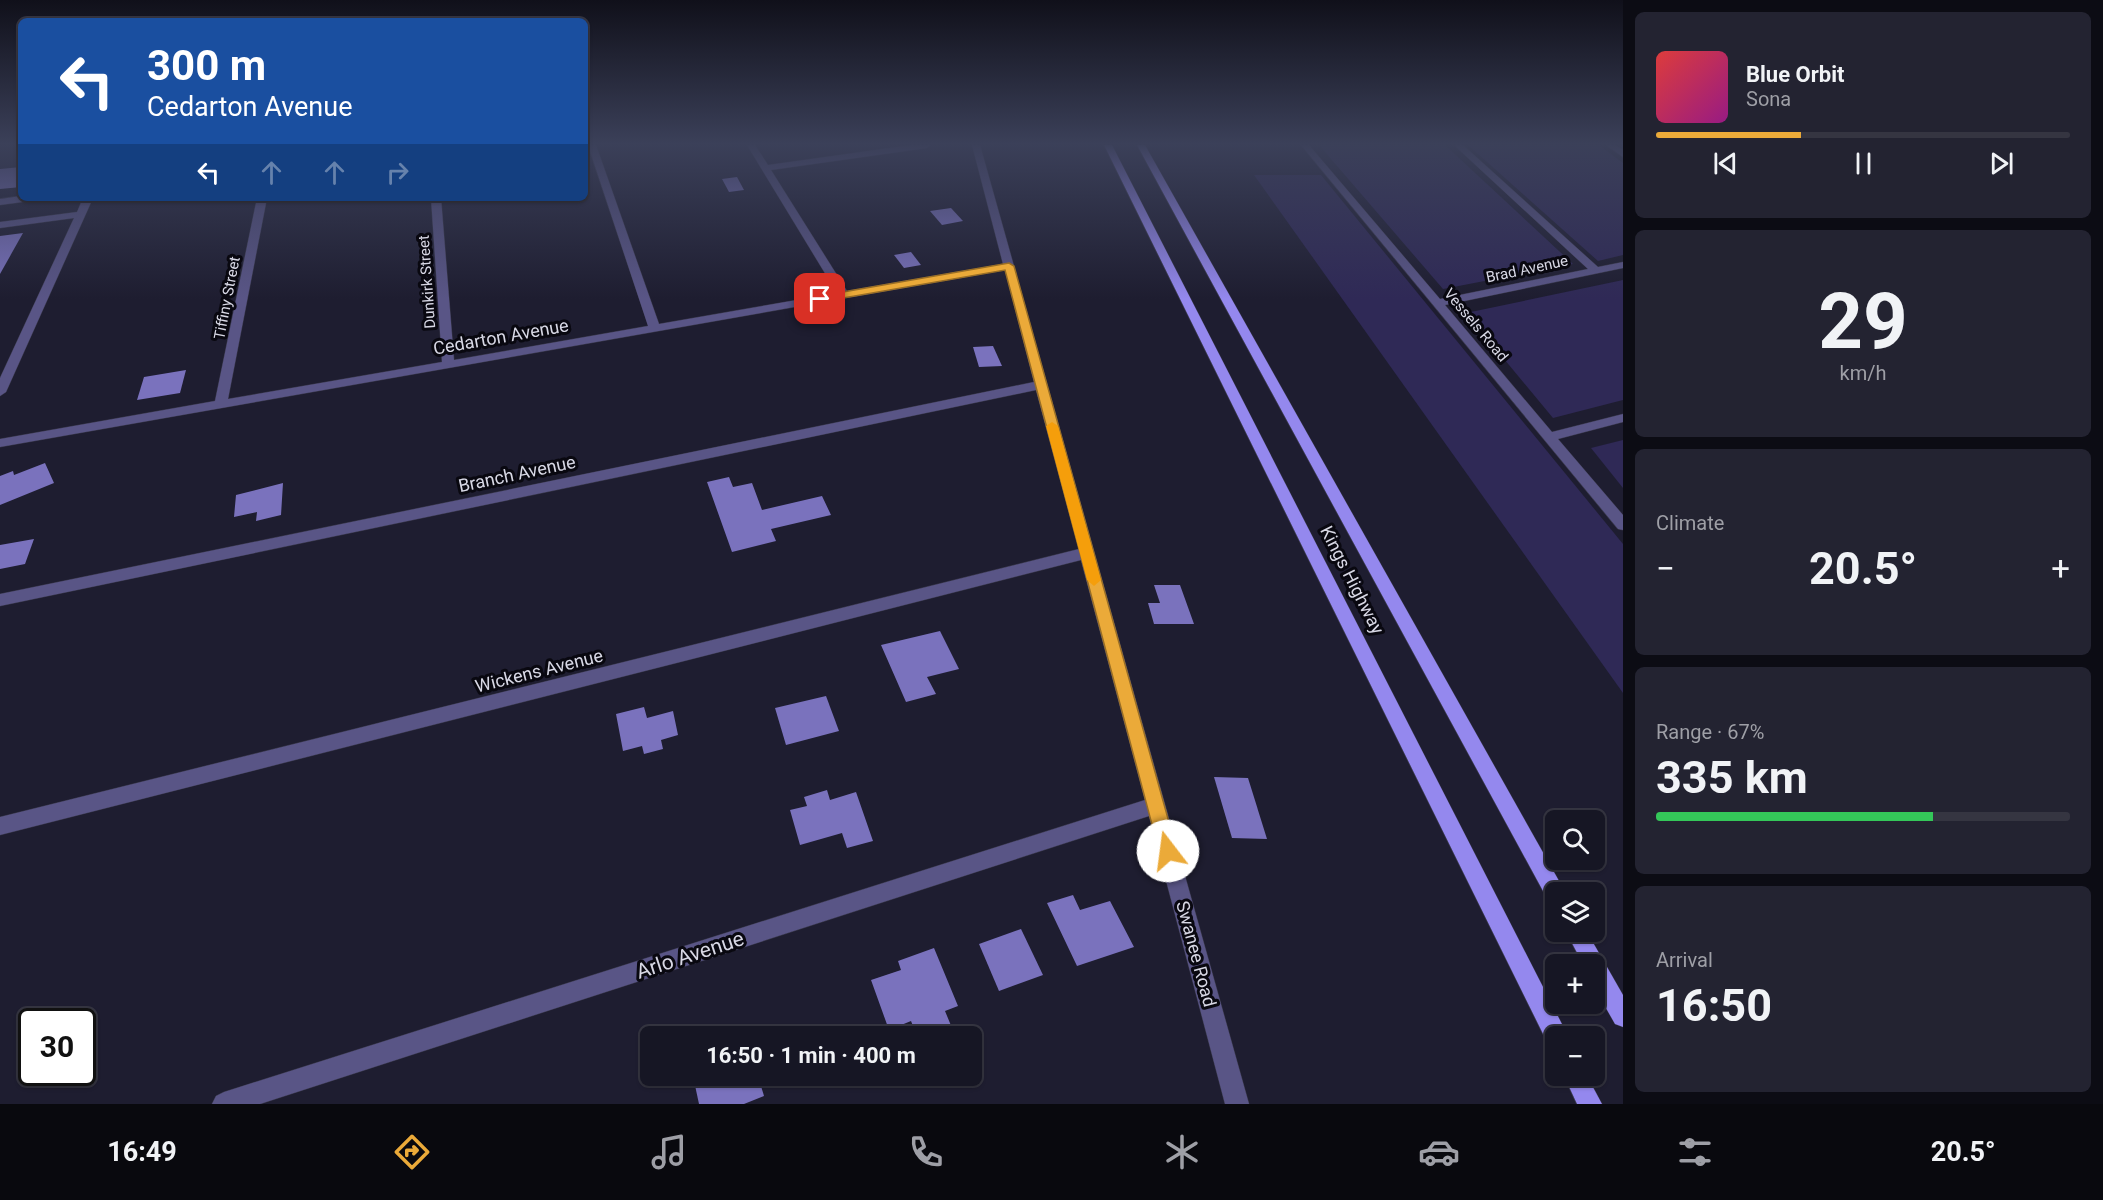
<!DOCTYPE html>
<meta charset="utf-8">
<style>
:root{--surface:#161624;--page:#232331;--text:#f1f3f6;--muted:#9e9fa6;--line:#353541;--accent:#ebaa39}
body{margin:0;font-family:Roboto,sans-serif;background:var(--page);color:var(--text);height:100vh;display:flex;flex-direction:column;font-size:22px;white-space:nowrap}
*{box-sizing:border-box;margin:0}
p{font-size:20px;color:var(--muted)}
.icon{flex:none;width:33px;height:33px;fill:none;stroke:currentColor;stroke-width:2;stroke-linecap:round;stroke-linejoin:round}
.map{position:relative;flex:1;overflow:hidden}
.details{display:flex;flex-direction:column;gap:12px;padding:12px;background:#0c0c14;width:480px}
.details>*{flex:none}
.top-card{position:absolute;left:18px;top:18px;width:570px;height:183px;border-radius:9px;box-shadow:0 2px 4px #0004,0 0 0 2px var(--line);background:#1a4fa0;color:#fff;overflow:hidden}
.buttons{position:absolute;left:1545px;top:810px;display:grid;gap:12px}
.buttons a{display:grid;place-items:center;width:60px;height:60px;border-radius:9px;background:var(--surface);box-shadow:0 2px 4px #0004,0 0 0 2px var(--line);font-size:30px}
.speed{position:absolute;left:18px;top:1008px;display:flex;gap:12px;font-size:30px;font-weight:700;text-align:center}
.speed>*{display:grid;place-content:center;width:78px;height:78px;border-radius:50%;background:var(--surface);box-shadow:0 2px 4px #0004,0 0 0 2px var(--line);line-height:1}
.speed .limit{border:3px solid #111;border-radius:9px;background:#fff;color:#111}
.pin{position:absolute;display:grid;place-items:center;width:51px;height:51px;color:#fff;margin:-26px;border-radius:12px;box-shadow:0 3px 9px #0006}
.me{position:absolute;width:66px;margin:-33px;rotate:345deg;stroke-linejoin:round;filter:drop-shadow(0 0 4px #0008)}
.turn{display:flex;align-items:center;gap:21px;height:126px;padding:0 30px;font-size:27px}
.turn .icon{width:78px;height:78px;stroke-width:2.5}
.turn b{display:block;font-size:42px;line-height:51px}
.lanes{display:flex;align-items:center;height:57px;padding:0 30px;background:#0003;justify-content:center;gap:30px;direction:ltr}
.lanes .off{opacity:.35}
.big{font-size:45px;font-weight:700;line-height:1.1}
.details .tile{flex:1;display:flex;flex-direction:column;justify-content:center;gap:9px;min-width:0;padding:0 21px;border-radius:9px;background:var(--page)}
.details .dial{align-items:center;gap:0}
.dial b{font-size:78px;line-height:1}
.song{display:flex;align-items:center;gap:18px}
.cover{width:72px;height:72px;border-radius:9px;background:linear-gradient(135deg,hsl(0 70% 55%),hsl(310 70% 35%))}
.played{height:6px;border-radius:3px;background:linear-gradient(90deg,var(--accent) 35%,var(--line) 35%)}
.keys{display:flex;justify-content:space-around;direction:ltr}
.heat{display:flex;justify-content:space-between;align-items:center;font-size:33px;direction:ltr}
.charge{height:9px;border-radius:4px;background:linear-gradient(90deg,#34c759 67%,var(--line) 0)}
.trip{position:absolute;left:640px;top:1026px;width:342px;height:60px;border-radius:9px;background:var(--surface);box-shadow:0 2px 4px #0004,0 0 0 2px var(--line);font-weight:700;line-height:60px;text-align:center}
.dock{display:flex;height:96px;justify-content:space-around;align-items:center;background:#09090e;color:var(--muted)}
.dock .icon{width:42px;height:42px}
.dock .active{color:var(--accent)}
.dock b{font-size:27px;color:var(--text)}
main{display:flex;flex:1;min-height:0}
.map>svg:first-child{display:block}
.green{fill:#2f2956}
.building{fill:#7a72bd}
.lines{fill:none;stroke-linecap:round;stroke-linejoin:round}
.minor-casing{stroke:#383749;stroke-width:1}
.major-casing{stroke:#383749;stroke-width:1}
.minor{fill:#595586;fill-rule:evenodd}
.major{fill:#9488ee;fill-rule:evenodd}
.route{fill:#ebaa39;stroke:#996e25;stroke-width:1.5}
.slow{fill:#f59e0b}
.labels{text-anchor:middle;stroke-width:6;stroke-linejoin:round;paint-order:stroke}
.far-street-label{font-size:15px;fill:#d8d8e5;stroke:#090810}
.street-label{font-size:18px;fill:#d8d8e5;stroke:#090810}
.near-street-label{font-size:21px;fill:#d8d8e5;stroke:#090810}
</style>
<main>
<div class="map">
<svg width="1623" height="1104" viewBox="0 0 1623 1104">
<rect width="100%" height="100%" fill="#1e1d30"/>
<g class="green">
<path d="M1319 145H1445L1573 264 1443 289Z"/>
<path d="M1468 145H1599L1623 163V255L1598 261Z"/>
<path d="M1254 175H1321L1623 544V693Z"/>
<path d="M1623 280V400L1553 418 1466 313Z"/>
<path d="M1623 440V488L1591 448Z"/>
</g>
<g class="building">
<path d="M21 167V187L0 189V169Z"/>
<path d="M737 177 744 190 729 192 722 179Z"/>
<path d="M951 208 963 221 942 225 930 211Z"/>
<path d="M23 233 0 274V236Z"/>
<path d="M911 252 921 265 904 268 894 255Z"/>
<path d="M993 346 1002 366 979 367 973 347Z"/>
<path d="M186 370 180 393 137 400 144 377Z"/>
<path d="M45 463 54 483 0 505V476L13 471 14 475Z"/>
<path d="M729 477 733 487 752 483 762 510 822 496 831 515 771 529 776 541 732 552 707 482Z"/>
<path d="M283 483 281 515 256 521 257 512 234 517 236 495Z"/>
<path d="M34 539 25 564 0 569V545Z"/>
<path d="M1154 585H1180L1194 624H1154L1148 603H1160Z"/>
<path d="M940 631 959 669 927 677 936 694 906 702 881 645Z"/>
<path d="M826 696 839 731 786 745 775 708Z"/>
<path d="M644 707 647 718 673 711 678 735 661 740 663 749 644 754 642 746 623 751 616 714Z"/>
<path d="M1214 777 1248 778 1267 839 1232 838Z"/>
<path d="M827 790 830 800 856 792 873 841 847 848 842 833 800 845 790 810 807 806 804 797Z"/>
<path d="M1073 895 1080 910 1110 901 1134 947 1077 966 1047 903Z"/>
<path d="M1021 929 1043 975 999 991 979 944Z"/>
<path d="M934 948 958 1006 945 1011 952 1028 930 1036H917L911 1021 889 1030 871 980 901 970 898 961Z"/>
<path d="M693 1076H758L764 1096 744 1104H699Z"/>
</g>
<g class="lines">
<g class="minor-casing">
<g id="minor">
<path d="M588 145H596L659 324 837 293 747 145H755L768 165 911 145H931L927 148 771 170 847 291 1003 264 972 145H980L1249 1104H1225L1149 816 260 1104H212L216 1096 224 1092 1145 800 1081 560 0 835V817L1079 549 1036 390 0 606V594L1034 382 1005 270 0 447V439L215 401 257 198H267L228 399 442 362 431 198H441L454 360 648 326Z"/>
<path d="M1301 145H1309L1440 299 1588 269 1454 145H1463L1598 267 1623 262V268L1445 305 1552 432 1623 414V422L1558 439 1623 515V530L1618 529Z"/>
<path d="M1606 145H1615L1623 150V157Z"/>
<path d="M21 196 35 198 30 201 0 205V199Z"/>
<path d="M83 198H93L6 392 0 396V378L74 218 0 228V222L77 212Z"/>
</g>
</g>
<g class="major-casing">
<g id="major">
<path d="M1104 145H1112L1564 1028 1567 1036H1556V1047L1548 1044Z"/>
<path d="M1137 145H1145L1563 888 1565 892H1556V905L1549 902Z"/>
<path d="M1566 932H1587L1623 995V1027L1615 1024 1594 987V964H1583Z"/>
<path d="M1564 1076H1587L1602 1104H1577Z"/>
</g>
</g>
<use href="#minor" class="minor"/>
<use href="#major" class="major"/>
</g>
<linearGradient id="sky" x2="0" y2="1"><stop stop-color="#10101a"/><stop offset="0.48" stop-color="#3b4059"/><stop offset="1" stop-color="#3b4059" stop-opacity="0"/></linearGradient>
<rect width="1623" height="299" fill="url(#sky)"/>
<path class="route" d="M1009 263 1014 266 1177 851 1174 857 1168 860 1162 857 1159 851 1005 270 820 302 815 299 820 296Z"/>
<path class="slow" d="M1052 422 1058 426 1101 580 1094 586 1087 580 1046 426Z"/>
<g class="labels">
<g class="far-street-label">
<text transform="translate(1527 269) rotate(-12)" y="5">Brad Avenue</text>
<text transform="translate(427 282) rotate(-94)" y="5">Dunkirk Street</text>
<text transform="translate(227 298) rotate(-79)" y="5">Tiffiny Street</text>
<text transform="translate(1476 325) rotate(50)" y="5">Vessels Road</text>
</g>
<g class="street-label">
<text transform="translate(501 337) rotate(-10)" y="6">Cedarton Avenue</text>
<text transform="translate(517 474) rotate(-12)" y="6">Branch Avenue</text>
<text transform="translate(1352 580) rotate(63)" y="6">Kings Highway</text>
<text transform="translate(539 671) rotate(-14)" y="6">Wickens Avenue</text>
<text transform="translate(1196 954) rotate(75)" y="6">Swanee Road</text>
</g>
<g class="near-street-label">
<text transform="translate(690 955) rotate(-18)" y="7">Arlo Avenue</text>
</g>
</g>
</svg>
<div class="buttons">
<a><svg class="icon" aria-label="search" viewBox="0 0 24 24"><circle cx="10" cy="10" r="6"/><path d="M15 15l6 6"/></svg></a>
<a><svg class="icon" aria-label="layers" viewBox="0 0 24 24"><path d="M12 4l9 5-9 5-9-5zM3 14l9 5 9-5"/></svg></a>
<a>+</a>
<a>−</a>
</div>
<div class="speed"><div class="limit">30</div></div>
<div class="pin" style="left:820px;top:299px;background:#d93025"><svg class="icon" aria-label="arrive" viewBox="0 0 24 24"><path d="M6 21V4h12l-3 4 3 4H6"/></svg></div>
<svg class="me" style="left:1168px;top:851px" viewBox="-20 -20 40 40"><circle r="19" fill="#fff"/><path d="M0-13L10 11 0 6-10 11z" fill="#ebaa39"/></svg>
<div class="trip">16:50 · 1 min · 400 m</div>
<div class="top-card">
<div class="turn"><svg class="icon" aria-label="left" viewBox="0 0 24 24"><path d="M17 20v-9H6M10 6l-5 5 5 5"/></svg><div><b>300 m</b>Cedarton Avenue</div></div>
<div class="lanes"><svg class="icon" aria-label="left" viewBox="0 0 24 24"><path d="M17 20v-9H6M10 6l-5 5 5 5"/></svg><svg class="icon off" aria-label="ahead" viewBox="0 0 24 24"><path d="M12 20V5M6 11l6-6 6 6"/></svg><svg class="icon off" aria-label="ahead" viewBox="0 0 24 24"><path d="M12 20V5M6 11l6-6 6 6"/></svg><svg class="icon off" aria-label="right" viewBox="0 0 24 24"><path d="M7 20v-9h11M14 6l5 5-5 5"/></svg></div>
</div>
</div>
<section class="details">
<div class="tile">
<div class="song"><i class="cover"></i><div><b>Blue Orbit</b><p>Sona</p></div></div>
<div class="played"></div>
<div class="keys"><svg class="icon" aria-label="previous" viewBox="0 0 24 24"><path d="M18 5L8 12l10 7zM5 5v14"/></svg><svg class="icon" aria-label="pause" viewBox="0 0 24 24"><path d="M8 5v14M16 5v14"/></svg><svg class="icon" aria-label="next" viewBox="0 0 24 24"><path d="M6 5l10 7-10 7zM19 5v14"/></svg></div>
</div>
<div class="tile dial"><b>29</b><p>km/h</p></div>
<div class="tile"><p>Climate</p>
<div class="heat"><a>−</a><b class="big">20.5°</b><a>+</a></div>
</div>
<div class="tile"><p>Range · 67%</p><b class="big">335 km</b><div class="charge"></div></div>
<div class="tile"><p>Arrival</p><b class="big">16:50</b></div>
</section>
</main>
<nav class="dock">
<b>16:49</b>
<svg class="icon active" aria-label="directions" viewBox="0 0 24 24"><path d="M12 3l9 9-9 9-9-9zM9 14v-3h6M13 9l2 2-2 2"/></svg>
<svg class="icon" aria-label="music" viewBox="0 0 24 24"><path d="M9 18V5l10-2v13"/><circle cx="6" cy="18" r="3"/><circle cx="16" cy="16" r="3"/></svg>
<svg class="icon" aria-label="phone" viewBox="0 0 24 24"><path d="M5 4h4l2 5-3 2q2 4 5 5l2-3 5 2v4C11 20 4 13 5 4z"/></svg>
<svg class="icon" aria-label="climate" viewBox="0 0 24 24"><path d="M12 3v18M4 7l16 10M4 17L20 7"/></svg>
<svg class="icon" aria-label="car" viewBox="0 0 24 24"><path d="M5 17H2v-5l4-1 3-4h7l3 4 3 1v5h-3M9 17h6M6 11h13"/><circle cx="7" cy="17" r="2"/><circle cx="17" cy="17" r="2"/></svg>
<svg class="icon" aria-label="filters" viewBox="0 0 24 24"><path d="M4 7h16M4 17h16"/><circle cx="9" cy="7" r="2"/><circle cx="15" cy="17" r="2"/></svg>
<b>20.5°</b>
</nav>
